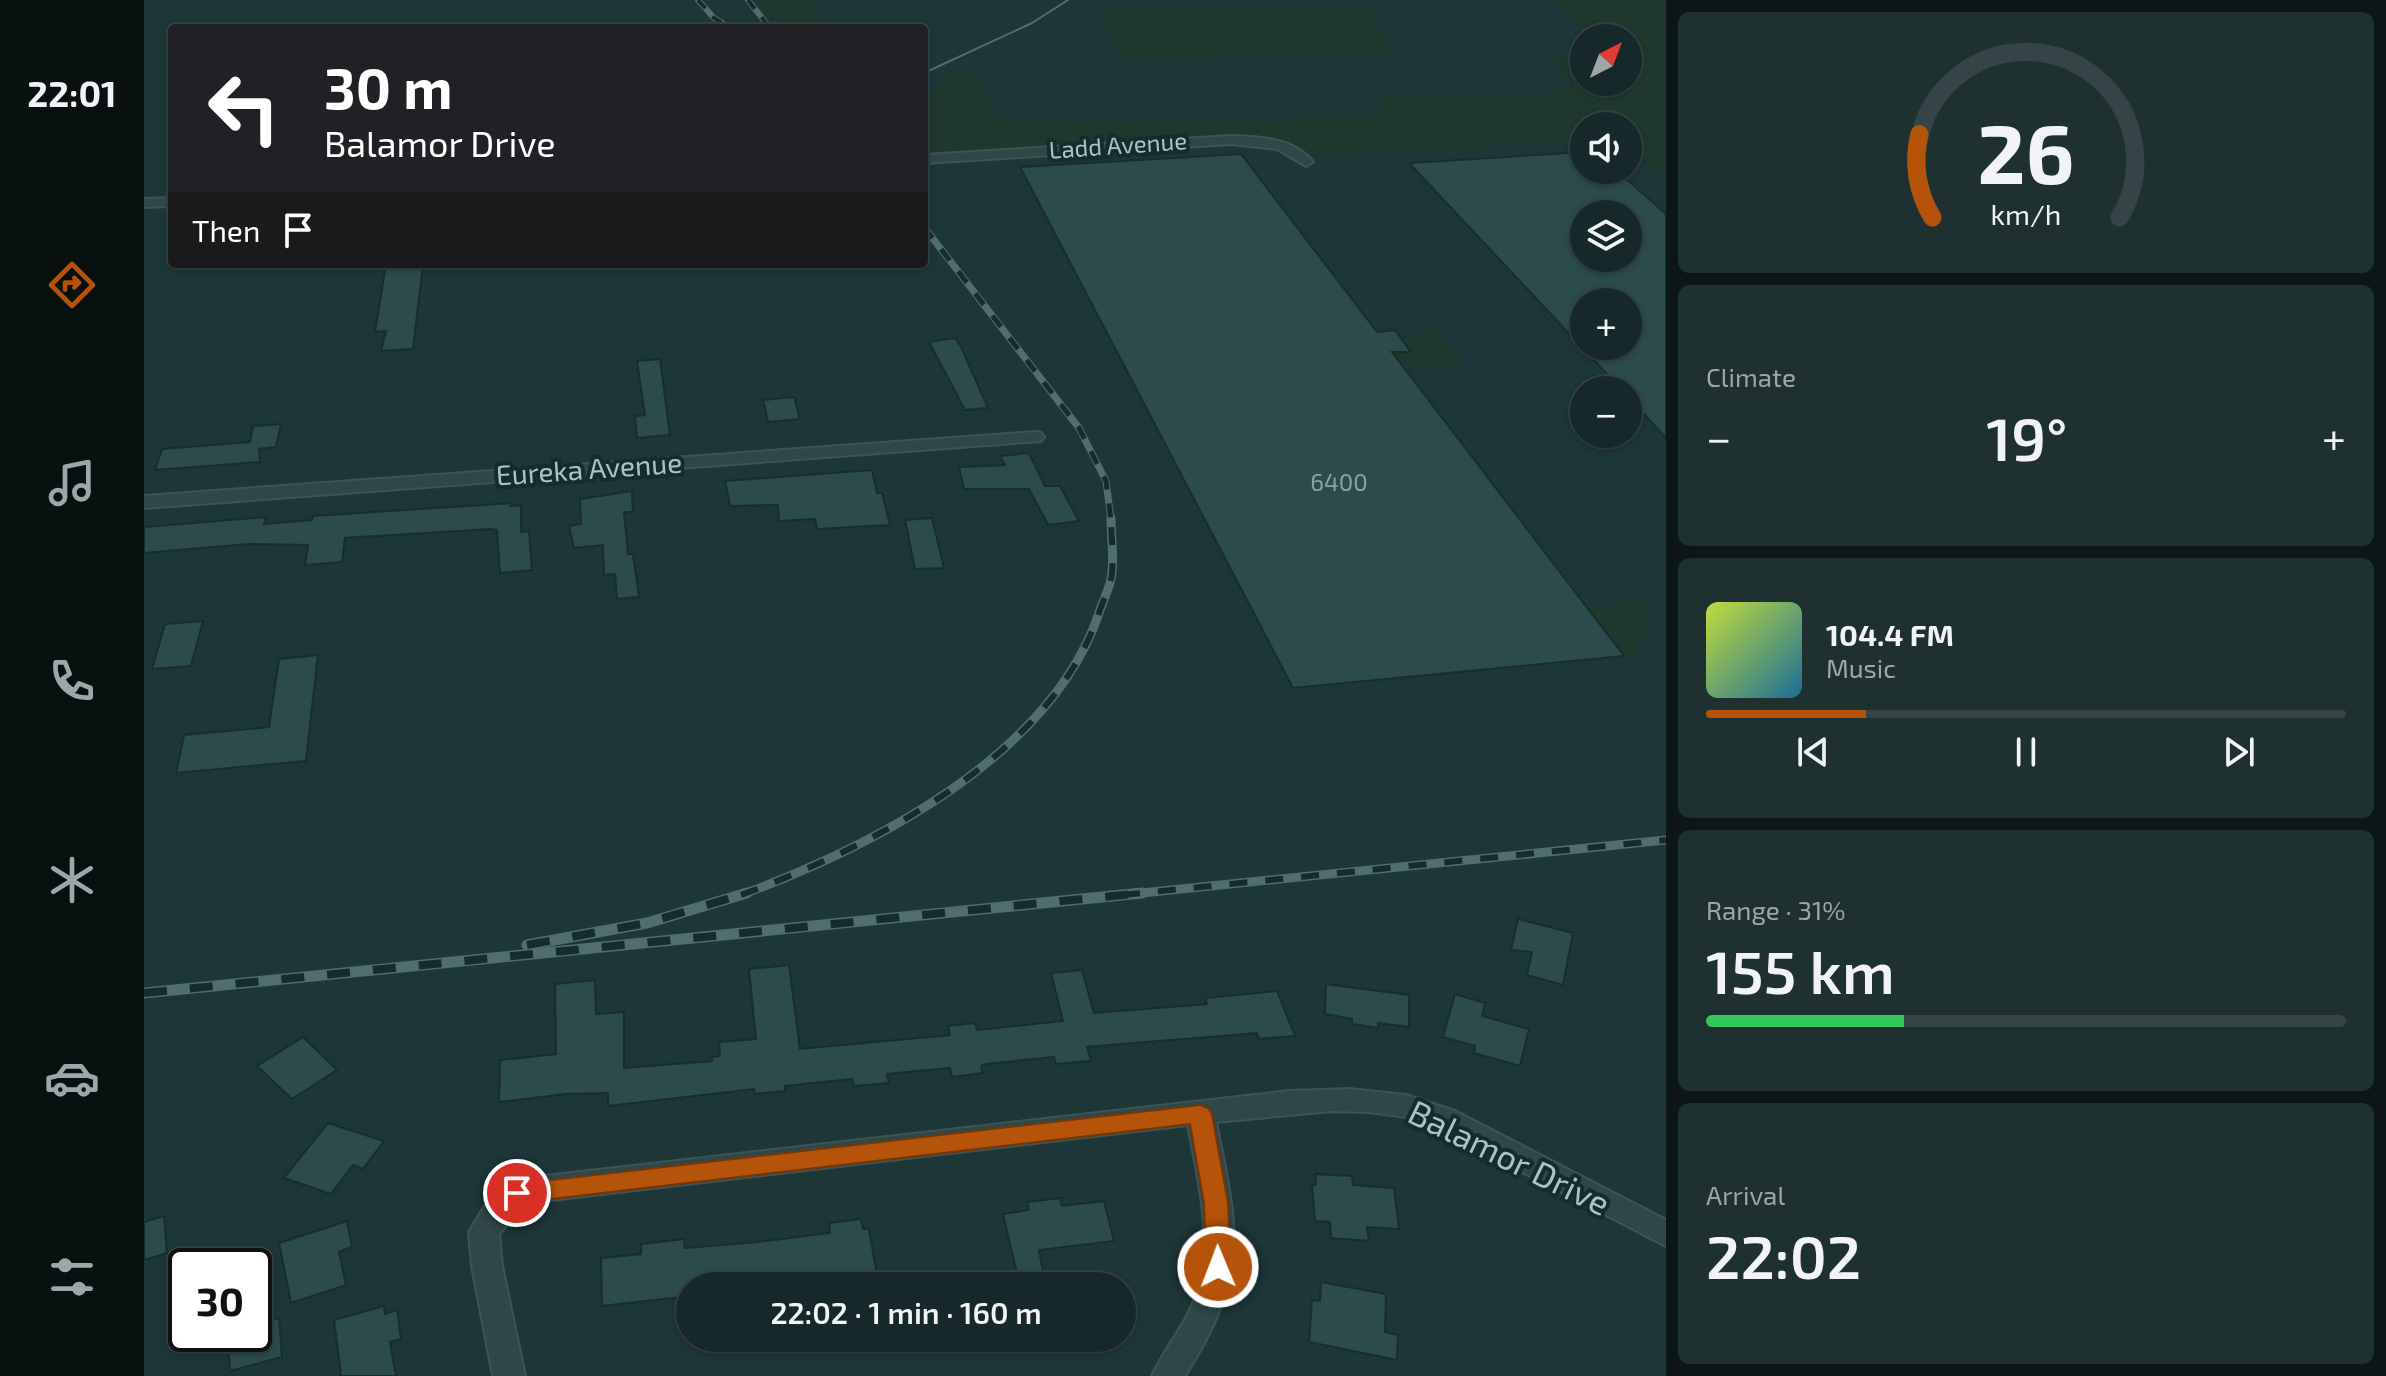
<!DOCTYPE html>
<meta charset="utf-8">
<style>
:root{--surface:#162829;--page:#1f3031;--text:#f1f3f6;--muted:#9ea6a8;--line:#354446;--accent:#b45309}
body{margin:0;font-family:"Exo 2",sans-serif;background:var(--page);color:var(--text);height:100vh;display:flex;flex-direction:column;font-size:30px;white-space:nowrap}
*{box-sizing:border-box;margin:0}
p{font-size:26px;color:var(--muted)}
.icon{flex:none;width:44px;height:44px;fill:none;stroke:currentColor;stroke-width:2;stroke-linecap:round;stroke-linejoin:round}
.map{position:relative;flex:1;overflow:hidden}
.panel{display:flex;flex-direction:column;gap:12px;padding:12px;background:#0c1617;width:720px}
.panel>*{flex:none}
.hud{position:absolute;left:24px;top:24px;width:760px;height:244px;border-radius:8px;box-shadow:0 2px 6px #0004,0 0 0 2px var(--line);background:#202124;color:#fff;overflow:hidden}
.needle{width:52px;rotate:42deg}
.controls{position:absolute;left:1426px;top:24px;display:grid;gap:16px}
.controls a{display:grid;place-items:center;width:72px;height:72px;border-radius:50%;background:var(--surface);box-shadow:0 2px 6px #0004,0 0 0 2px var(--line);font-size:40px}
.speed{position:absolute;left:24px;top:1248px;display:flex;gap:16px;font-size:40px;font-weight:700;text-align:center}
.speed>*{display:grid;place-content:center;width:104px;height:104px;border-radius:50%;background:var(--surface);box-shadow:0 2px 6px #0004,0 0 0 2px var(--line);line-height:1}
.speed .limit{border:4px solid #111;border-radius:12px;background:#fff;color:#111}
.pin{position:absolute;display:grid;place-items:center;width:68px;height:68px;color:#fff;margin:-34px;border:4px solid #fff;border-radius:50%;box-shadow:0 2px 8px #0007}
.me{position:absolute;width:88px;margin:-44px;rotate:359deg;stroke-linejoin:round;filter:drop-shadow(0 0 6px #0008)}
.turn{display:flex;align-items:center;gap:28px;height:168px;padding:0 24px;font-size:36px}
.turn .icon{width:104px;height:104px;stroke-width:2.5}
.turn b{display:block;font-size:56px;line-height:68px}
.then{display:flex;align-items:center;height:76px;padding:0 24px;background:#0003;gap:16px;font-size:30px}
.big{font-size:60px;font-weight:600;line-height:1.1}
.panel .tile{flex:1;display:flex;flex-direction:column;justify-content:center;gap:12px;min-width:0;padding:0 28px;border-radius:12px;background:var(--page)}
.panel .dial{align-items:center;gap:0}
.dial svg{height:208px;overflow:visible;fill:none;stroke:var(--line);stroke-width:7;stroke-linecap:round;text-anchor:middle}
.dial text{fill:var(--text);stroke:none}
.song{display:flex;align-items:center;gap:24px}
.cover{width:96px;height:96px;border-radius:12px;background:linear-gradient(135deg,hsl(70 70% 55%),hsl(200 70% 35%))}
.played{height:8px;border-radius:4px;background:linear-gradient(90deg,var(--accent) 25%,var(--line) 25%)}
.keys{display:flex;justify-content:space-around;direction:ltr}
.heat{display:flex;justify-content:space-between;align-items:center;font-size:44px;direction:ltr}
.charge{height:12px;border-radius:6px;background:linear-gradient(90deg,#34c759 31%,var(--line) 0)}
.trip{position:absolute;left:532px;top:1272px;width:460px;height:80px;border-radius:40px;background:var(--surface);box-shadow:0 2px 6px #0004,0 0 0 2px var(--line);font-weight:600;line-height:80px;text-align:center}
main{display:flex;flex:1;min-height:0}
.tabs{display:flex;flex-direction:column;width:144px;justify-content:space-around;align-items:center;background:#091010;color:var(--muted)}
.tabs .icon{width:56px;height:56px}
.tabs .selected{color:var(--accent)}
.tabs b{font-size:36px;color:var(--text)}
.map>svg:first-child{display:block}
.green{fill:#1f382d}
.building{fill:#2b4b4c;stroke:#182d2e;stroke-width:2;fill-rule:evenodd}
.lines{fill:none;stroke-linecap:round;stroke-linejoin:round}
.street-casing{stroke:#3d5354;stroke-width:4}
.street{fill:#304748;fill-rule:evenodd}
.tram{stroke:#516e6f;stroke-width:2}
.rail-far3-casing{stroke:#516e6f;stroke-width:6}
.rail-far2-casing{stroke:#516e6f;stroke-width:7}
.rail-far1-casing{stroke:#516e6f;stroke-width:9}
.rail-casing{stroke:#516e6f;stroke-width:11}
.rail-far3{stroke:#162b2c;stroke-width:4;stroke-dasharray:11;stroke-linecap:butt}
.rail-far2{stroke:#162b2c;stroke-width:5;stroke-dasharray:14;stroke-linecap:butt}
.rail-far1{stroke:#162b2c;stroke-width:6;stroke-dasharray:18;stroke-linecap:butt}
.rail{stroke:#162b2c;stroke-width:8;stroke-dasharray:23;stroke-linecap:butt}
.route{fill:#b45309;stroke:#753606;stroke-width:2}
.labels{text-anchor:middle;stroke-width:8;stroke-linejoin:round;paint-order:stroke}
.far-street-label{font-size:24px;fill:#aac3c5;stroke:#162b2c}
.number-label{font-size:24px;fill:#89a4a6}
.street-label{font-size:28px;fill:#aac3c5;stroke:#162b2c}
.near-street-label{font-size:34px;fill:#aac3c5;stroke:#162b2c}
</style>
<main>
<nav class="tabs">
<b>22:01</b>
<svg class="icon selected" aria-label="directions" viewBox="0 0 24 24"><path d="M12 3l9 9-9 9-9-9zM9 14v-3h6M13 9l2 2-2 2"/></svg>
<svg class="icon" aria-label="music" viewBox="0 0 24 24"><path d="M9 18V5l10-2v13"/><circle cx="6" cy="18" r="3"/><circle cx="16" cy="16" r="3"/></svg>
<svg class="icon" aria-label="phone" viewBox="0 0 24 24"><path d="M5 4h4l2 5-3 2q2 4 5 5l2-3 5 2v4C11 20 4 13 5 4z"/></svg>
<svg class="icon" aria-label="climate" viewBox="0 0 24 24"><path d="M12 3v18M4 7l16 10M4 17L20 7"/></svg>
<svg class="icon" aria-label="car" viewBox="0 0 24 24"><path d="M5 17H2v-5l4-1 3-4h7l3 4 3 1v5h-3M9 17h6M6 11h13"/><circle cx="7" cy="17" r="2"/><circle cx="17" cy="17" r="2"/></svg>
<svg class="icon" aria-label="filters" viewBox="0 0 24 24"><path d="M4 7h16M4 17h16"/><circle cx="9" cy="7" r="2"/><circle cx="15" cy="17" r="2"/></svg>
</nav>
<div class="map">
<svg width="1522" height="1376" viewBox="0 0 1522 1376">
<rect width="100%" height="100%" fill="#1d3637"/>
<g class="green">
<path d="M614 0H674L670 3 676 28H634Z"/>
<path d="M1410 0H1522V177L1484 153V126H1440V139L1257 153 1171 155 1138 142 1103 137 794 152 780 148V95H784L800 78 825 67 855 120 1243 116 1233 95 1396 94 1425 90 1429 82 1408 57 1440 61V82H1484V38H1444Z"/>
<path d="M1222 7 1252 56 976 59 957 10Z"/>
<path d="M1293 330 1320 365 1270 368 1262 359H1254L1248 353 1267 352 1258 339Z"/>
<path d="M1497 603 1507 607 1499 641 1492 654 1480 656 1442 606Z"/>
</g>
<g class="building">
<path d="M1440 152V170H1472L1522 214V438L1484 397V390H1478L1265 163ZM1440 214H1484V258H1440ZM1440 302H1484V346H1440Z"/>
<path d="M1097 154 1233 332 1251 330 1267 352H1248L1480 656 1149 688 876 167Z"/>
<path d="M242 264H279L269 349 237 351 242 331 231 332Z"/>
<path d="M811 338 817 347 844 408 821 410 785 342Z"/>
<path d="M516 359 526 435 493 438 491 416 501 415 493 361Z"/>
<path d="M650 397 656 419 624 422 619 400Z"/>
<path d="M137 424 132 447 115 449 116 462 11 470 18 449 106 442 109 426Z"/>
<path d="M885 453 901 486H916L935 521 904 525 885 489H820L815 467 861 465 856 456Z"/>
<path d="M728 470 733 493H738L746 525 673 529 671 519 635 521 634 505 586 506 581 481Z"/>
<path d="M488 491 489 512H480L484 554H489L495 597 473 599 471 574 460 575 459 545 430 548 425 526 437 524 436 499Z"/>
<path d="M368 503 367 506 377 505V532L385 531 388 570 356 573 353 530 347 529 201 538 198 562 161 565 164 545 105 544 0 553V527L122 517 120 524 168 520 169 516Z"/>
<path d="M788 518 800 568 771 569 761 520Z"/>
<path d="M59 621 47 666 8 669 21 624Z"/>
<path d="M174 655 162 761 32 773 40 735 125 727 135 659Z"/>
<path d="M1374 919 1429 933 1419 985 1383 975 1388 952 1367 950Z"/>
<path d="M645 965 656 1049 806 1035 804 1026 831 1023 833 1030 919 1021 907 973 938 970 950 1013 1063 1004 1061 998 1133 991 1151 1036 1115 1039 1113 1033 943 1047 947 1061 912 1064 910 1057 841 1064 837 1066 839 1073 808 1077 806 1068 743 1074 745 1083 710 1086 708 1079 641 1086V1091L611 1094 610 1089 464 1106V1093L422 1094 355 1102 356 1060 412 1054 411 984 451 980 452 1014 480 1012V1068L568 1061V1057L576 1056 575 1042 612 1039 605 969Z"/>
<path d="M1182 984 1265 995V1027L1234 1023V1028L1208 1024V1019L1181 1014Z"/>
<path d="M1311 994 1341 1003 1338 1016 1385 1029 1376 1066 1330 1053 1331 1046 1299 1037Z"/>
<path d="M159 1037 193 1070 148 1099 113 1066Z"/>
<path d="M184 1123 240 1141 219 1169 209 1165 187 1194 140 1178Z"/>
<path d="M1171 1174 1208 1176 1209 1185 1250 1188 1255 1229 1223 1227 1225 1241 1187 1238 1186 1222 1171 1221 1168 1185H1172Z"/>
<path d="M916 1198 918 1206 960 1201 970 1241 895 1250 902 1286H876L859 1214 885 1210 883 1202Z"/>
<path d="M20 1216 23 1253 0 1260V1222Z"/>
<path d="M717 1219 719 1229H725L733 1275 637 1286H546V1296L458 1306 457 1258 497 1254V1244L540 1239 541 1248 613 1242 686 1233 685 1223Z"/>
<path d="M203 1221 208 1247 195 1252 202 1285 147 1303 135 1243Z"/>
<path d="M1177 1282 1242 1294 1241 1332 1254 1335 1253 1360 1165 1342 1168 1300 1176 1301Z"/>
<path d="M240 1306 241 1314 253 1310 257 1339 246 1342 252 1376H197L190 1320Z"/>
<path d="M135 1318 138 1357 86 1371 84 1334H110V1324Z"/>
</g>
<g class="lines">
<g class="street-casing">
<g id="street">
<path d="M1088 136C1117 137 1150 138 1169 162L1162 166 1133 149 1088 144 780 163V155Z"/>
<path d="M28 198V206L0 207V199Z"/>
<path d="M891 432 897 433 900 437 897 441 0 508V496Z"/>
<path d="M1206 1089 1262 1095 1311 1111 1522 1220V1246L1291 1127 1262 1117 1225 1112 1187 1111 1072 1122C1095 1235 1105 1273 1041 1376H1008C1018 1354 1034 1334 1045 1312 1074 1254 1055 1185 1044 1125L382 1203 355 1234 358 1266 381 1376H349L328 1266 325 1232 342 1204 363 1185 401 1176 1146 1091Z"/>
</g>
</g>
<use href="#street" class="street"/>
<path class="tram" d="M780 73 888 23 924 0"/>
<g class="rail-far3-casing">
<g id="rail-far3">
<path d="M554 0 570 18 586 28"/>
<path d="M604 0 626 28"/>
</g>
</g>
<g class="rail-far2-casing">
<path id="rail-far2" d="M780 227 935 428 962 481 967 520"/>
</g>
<g class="rail-far1-casing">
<g id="rail-far1">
<path d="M597 895C730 846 907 756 955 613 959 600 967 586 968 573 970 555 967 536 967 518"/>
<path d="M978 895 1522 840"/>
</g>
</g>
<g class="rail-casing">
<g id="rail">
<path d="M383 945 503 923 603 893"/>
<path d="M0 993 998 893"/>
</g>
</g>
<use href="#rail-far3" class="rail-far3"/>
<use href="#rail-far2" class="rail-far2"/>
<use href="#rail-far1" class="rail-far1"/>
<use href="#rail" class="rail"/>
</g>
<path class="route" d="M1056 1105 1064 1108 1068 1114 1084 1203 1087 1267 1083 1275 1074 1278 1065 1275 1062 1267 1060 1203 1046 1124 373 1203 364 1200 361 1193 364 1186 373 1184Z"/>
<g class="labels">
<g class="far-street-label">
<text transform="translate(974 146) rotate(-4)" y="8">Ladd Avenue</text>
</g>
<g class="number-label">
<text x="1195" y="491">6400</text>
</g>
<g class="street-label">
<text transform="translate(445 469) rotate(-4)" y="10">Eureka Avenue</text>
</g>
<g class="near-street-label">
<text transform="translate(1365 1158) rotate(26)" y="12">Balamor Drive</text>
</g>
</g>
</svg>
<div class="controls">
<a><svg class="needle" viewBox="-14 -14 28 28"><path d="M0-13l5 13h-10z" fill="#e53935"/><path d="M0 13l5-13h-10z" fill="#9ea6a8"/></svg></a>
<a><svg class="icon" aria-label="sound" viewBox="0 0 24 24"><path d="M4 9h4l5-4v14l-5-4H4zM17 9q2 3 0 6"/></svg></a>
<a><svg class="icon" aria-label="layers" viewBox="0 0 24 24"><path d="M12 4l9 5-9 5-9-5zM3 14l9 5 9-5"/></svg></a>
<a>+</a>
<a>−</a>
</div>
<div class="speed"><div class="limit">30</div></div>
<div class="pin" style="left:373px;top:1193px;background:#d93025"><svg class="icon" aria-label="arrive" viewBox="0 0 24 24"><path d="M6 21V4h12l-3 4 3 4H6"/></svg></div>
<svg class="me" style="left:1074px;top:1267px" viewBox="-20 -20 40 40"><circle r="17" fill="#b45309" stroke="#fff" stroke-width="3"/><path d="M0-11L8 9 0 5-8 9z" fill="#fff"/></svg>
<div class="trip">22:02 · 1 min · 160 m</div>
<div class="hud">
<div class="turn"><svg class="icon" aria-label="left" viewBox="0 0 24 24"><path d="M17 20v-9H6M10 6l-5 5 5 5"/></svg><div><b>30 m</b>Balamor Drive</div></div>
<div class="then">Then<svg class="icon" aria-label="arrive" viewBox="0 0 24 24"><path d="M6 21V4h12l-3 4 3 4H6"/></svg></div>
</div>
</div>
<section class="panel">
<div class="tile dial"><svg viewBox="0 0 100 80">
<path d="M14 69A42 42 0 1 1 86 69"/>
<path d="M14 69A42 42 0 0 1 9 37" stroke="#b45309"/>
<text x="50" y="56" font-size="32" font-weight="700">26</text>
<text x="50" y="72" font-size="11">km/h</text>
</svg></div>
<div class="tile"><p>Climate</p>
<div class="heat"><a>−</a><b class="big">19°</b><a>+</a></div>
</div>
<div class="tile">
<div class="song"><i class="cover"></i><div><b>104.4 FM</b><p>Music</p></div></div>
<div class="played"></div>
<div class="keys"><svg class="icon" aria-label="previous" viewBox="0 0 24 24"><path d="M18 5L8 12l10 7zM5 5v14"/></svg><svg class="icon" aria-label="pause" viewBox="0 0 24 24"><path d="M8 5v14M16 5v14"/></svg><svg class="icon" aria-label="next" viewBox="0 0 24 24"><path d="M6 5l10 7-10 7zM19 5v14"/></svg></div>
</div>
<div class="tile"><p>Range · 31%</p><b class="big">155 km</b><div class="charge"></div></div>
<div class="tile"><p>Arrival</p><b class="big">22:02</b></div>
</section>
</main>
